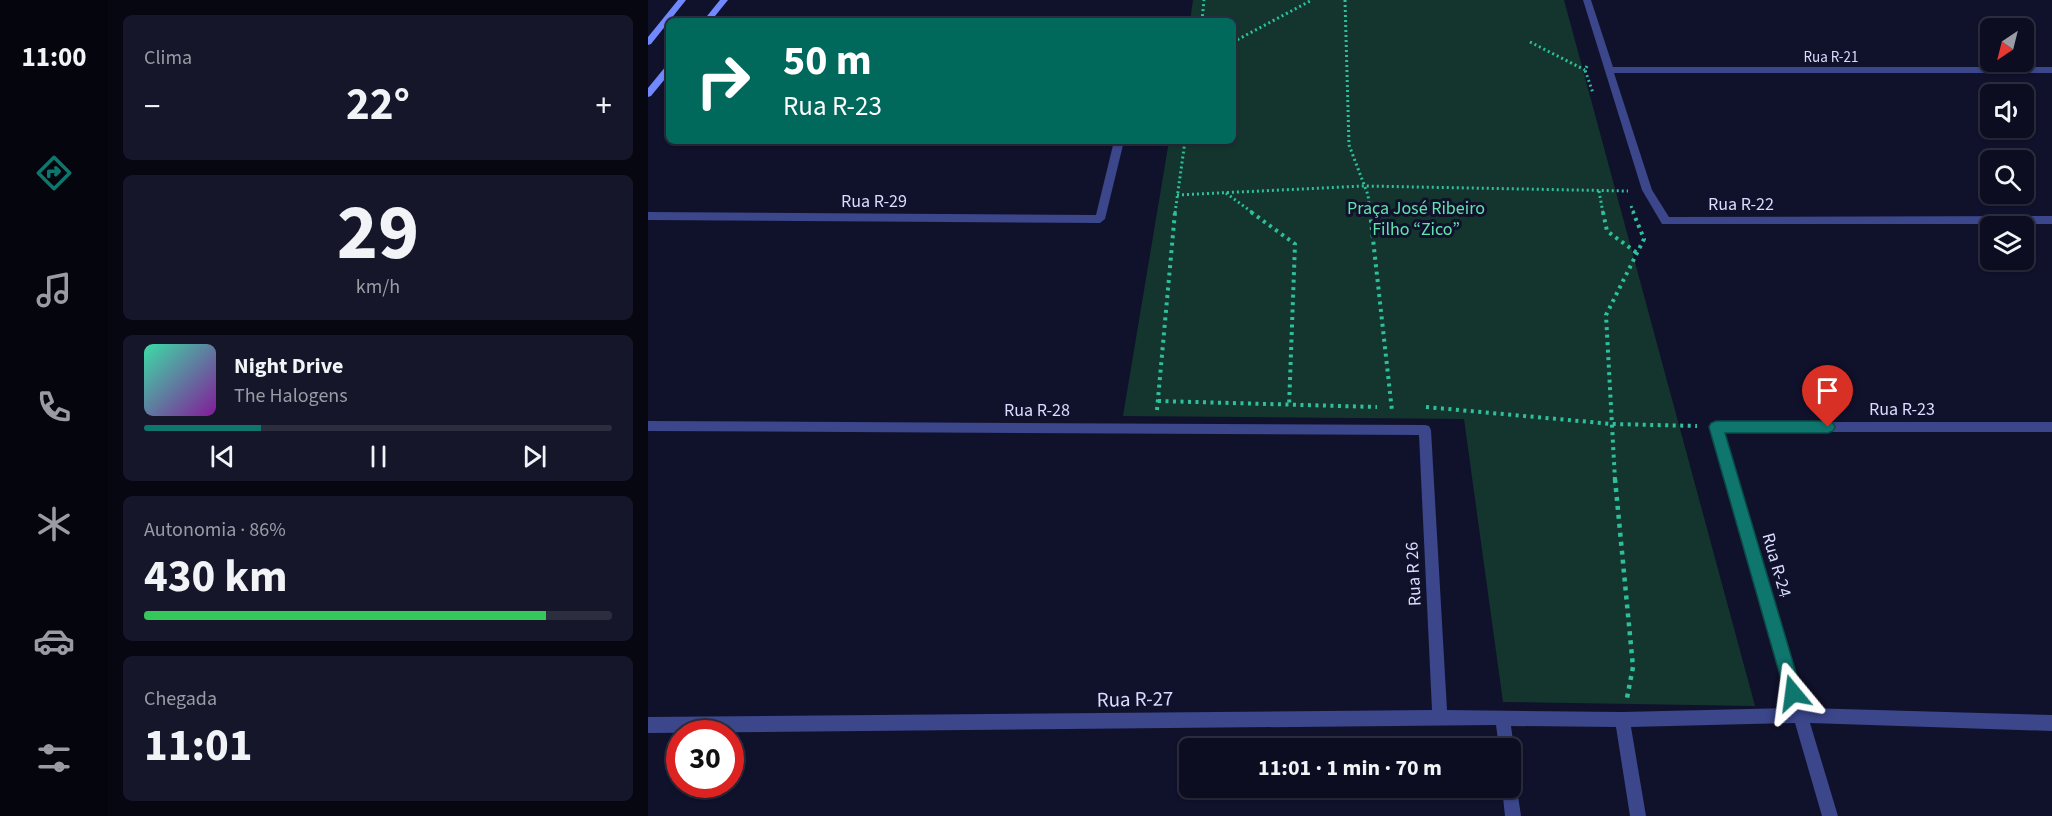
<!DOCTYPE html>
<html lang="pt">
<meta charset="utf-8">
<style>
:root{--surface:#0c0d20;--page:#151629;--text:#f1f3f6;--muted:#9a9ca5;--line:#2c2d3e;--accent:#0f766e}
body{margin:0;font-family:"Source Sans 3",sans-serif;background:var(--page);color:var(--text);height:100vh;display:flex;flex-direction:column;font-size:22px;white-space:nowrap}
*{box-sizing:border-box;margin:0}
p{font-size:20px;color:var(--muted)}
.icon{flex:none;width:33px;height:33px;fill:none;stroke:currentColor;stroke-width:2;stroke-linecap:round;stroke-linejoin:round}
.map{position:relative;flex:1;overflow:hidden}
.sheet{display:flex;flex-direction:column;gap:15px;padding:15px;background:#070712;width:540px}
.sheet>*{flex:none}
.top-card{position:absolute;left:18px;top:18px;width:570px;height:126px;border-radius:9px;box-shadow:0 2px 4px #0004,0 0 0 2px var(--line);background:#00695c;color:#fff;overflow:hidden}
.needle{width:39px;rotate:215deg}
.fabs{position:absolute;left:1332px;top:18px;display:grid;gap:12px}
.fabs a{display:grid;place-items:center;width:54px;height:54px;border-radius:9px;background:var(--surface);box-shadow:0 2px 4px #0004,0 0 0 2px var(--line);font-size:30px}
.speed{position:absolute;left:18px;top:720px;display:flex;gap:12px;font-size:30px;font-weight:700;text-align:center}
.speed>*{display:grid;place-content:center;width:78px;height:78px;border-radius:50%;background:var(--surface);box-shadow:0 2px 4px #0004,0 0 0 2px var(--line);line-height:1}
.speed .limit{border:9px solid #d22;background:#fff;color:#111}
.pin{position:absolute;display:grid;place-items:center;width:51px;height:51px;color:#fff;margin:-62px -26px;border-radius:50% 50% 50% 0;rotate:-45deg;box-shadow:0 0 6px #0007}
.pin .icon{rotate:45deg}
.me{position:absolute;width:66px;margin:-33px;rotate:344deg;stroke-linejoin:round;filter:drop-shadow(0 0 4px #0008)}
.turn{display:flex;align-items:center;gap:21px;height:126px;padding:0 18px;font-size:27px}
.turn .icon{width:78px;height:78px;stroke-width:2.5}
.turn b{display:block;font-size:42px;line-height:51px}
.big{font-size:45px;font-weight:700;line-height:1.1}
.sheet .card{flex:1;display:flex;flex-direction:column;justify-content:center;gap:9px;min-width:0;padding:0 21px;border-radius:9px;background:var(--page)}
.sheet .dial{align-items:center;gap:0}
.dial b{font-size:78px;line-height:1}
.song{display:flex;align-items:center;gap:18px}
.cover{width:72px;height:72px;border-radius:9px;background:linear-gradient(135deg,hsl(160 70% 55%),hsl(290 70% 35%))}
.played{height:6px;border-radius:3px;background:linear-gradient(90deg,var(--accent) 25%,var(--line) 25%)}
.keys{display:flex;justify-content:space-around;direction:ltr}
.heat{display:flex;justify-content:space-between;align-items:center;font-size:33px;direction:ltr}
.charge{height:9px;border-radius:4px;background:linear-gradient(90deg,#34c759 86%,var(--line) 0)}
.trip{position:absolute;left:531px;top:738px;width:342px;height:60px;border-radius:9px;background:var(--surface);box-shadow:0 2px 4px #0004,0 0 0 2px var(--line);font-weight:700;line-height:60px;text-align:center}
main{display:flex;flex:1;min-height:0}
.tabs{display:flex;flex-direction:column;width:108px;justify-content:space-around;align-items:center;background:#05050d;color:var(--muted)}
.tabs .icon{width:42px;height:42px}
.tabs .current{color:var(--accent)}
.tabs b{font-size:27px;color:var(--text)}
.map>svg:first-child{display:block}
.green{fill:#13352e}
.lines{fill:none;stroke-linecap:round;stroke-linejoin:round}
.path-far2{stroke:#2ec09c;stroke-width:3;stroke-dasharray:2 3;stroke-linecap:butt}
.path-far1{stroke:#2ec09c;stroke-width:4;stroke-dasharray:3 4.5;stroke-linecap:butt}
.path{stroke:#2ec09c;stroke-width:4.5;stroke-dasharray:4 5;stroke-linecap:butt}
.street{fill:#3b468b;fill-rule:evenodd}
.secondary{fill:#7288ff;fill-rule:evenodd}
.route{fill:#0f766e;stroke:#0a4d48;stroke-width:1.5}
.labels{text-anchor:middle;stroke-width:6;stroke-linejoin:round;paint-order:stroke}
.far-street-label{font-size:15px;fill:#dbddff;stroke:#10112b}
.street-label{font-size:18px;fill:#dbddff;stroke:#10112b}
.park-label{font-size:18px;fill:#62e3ac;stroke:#10112b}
.near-street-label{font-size:21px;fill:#dbddff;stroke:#10112b}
</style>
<main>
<nav class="tabs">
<b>11:00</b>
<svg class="icon current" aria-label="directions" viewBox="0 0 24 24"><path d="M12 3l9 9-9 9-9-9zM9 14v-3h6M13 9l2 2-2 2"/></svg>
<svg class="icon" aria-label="music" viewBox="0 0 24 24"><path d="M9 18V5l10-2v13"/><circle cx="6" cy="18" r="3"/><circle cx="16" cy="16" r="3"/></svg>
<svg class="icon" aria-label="phone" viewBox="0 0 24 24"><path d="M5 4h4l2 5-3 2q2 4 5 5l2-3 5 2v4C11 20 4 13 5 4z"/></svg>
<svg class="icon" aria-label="climate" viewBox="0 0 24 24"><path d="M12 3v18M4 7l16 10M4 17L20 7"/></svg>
<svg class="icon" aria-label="car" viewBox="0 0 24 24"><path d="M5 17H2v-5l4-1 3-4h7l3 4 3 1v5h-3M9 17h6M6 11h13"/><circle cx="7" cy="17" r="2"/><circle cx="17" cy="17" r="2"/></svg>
<svg class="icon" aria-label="filters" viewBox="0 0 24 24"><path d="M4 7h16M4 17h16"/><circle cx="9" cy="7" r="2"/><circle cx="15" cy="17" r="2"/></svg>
</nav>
<section class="sheet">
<div class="card"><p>Clima</p>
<div class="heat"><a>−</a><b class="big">22°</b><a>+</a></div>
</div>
<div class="card dial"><b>29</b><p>km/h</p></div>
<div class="card">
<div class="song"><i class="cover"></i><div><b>Night Drive</b><p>The Halogens</p></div></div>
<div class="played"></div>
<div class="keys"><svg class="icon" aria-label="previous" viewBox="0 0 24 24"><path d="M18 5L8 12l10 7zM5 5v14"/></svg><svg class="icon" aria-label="pause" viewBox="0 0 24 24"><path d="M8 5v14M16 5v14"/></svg><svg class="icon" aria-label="next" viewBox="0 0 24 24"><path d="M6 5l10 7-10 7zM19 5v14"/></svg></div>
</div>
<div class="card"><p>Autonomia · 86%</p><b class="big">430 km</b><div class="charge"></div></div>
<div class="card"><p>Chegada</p><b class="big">11:01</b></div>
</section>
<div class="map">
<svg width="1404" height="816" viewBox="0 0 1404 816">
<rect width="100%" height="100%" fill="#10112b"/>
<path class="green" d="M545 0H916L1107 706 855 702 816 419 475 416 521 141H585V21H542Z"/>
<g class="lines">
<g class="path-far2">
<path d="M697 0 701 145 720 195 722 213"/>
<path d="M554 21 556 0"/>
<path d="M585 42 664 0"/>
<path d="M882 42 937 70"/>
<path d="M939 66 937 70 945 93"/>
<path d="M951 191 955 213"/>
<path d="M578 193 605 213"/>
<path d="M529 195 716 186 980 191"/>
<path d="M983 206 986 213"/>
<path d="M527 213 537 141"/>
</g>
<g class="path-far1">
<path d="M603 212 647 244 641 407"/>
<path d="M722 212 744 411"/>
<path d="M955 212 959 231 989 253"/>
<path d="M510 401 729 407"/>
<path d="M778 407 964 424 1049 426"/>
<path d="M509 410 527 212"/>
<path d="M967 480 958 315 996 239 985 212"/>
</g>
<path class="path" d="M967 479 985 667 979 698"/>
<g class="street">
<path d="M935 0H943L965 67H1404V73H966L1004 190 1021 217 1404 216V224H1014L994 190Z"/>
<path d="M466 141H476L457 219 452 223 0 220V212L448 215Z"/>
<path d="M0 421 777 425 781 426 783 430 799 710 974 712 1143 708 1062 427 1064 423 1068 422H1404V432H1076L1158 708 1404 715V731L1162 723 1190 816H1174L1147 723 983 727 998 816H982L968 727 863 726 866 748 862 754V748H851L848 725 0 733V717L784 710 771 435 0 431Z"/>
<path d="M862 780 868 782 873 816H857L854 788H862Z"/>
</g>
<g class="secondary">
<path d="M30 0H38L3 44 0 45V37Z"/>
<path d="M72 0H80L63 21H55Z"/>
<path d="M21 65V74L3 96 0 97V88L18 66Z"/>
</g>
</g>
<path class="route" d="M1068 421H1180L1185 423 1187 427 1185 431 1180 433H1077L1154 693 1151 698 1145 701 1139 698 1137 693 1061 427 1063 423Z"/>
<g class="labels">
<g class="far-street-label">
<text x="1183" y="62">Rua R-21</text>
</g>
<g class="street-label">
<text x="226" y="207">Rua R-29</text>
<text x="1093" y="210">Rua R-22</text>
<text x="1254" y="415">Rua R-23</text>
<text x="389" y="416">Rua R-28</text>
<text transform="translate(1129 565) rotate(74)" y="6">Rua R-24</text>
<text transform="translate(765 574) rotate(-93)" y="6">Rua R 26</text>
</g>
<g class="park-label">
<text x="768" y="214">Praça José Ribeiro<tspan x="768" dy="21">Filho “Zico”</tspan></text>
</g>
<g class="near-street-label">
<text transform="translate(487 699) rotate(-1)" y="7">Rua R-27</text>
</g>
</g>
</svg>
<div class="fabs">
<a><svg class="needle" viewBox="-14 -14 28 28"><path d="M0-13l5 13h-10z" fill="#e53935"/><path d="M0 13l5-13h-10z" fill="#9a9ca5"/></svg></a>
<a><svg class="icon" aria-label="sound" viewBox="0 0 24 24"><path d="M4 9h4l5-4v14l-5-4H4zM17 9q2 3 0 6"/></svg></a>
<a><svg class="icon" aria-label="search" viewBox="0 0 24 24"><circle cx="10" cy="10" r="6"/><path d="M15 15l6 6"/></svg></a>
<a><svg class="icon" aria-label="layers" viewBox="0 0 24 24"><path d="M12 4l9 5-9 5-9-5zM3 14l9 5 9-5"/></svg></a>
</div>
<div class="speed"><div class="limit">30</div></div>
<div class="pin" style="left:1180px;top:427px;background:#d93025"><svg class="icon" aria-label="arrive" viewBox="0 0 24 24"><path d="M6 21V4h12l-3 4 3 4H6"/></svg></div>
<svg class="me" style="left:1145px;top:693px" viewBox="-20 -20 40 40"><path d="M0-17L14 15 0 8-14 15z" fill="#0f766e" stroke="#fff" stroke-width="4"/></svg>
<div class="trip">11:01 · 1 min · 70 m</div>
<div class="top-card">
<div class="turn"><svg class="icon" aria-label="right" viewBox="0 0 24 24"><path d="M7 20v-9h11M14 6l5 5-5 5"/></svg><div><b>50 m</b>Rua R-23</div></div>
</div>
</div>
</main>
